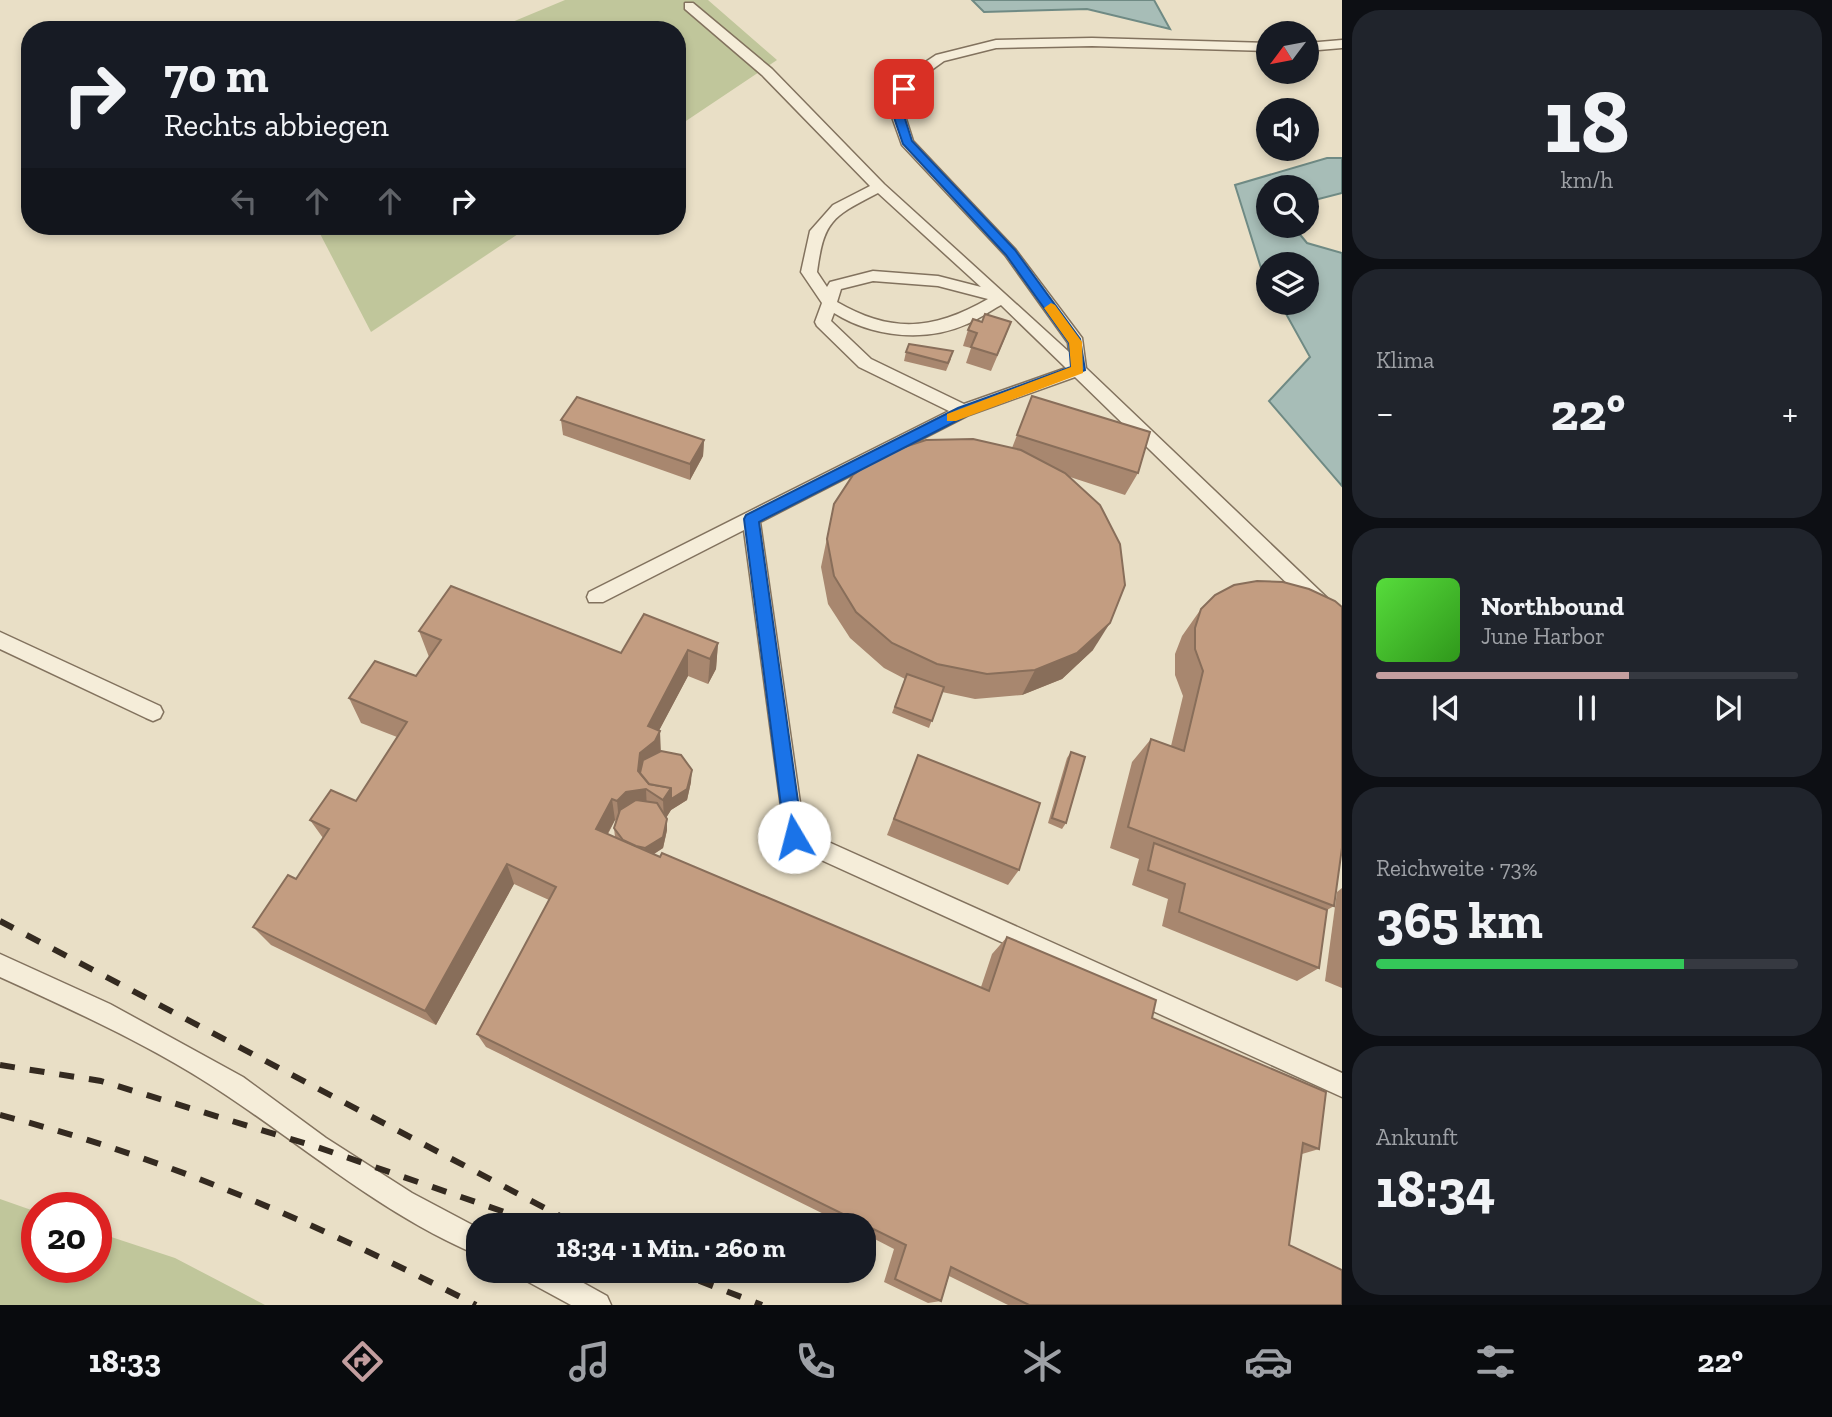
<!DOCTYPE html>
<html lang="de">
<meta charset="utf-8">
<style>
:root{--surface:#171b24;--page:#20242c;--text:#f1f3f6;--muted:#9ea1a6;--line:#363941;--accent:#c39e9f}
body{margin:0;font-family:"Zilla Slab",serif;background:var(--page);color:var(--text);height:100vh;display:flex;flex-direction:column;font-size:26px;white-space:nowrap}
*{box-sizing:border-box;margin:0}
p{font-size:23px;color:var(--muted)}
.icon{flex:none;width:38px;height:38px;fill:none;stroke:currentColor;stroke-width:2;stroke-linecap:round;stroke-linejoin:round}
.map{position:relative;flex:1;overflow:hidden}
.sheet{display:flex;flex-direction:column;gap:10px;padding:10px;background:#0d0f14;width:490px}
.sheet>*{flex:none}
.banner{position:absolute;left:21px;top:21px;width:665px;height:214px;border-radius:28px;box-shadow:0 4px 10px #0003;background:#171b24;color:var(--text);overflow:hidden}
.needle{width:46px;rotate:238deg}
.controls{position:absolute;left:1256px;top:21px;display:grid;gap:14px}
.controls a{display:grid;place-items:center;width:63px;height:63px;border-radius:50%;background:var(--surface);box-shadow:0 4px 10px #0003;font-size:35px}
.speed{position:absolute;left:21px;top:1192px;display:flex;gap:14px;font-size:35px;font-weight:700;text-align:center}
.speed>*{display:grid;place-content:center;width:91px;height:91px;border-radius:50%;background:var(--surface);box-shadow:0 4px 10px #0003;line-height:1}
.speed .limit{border:10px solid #d22;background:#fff;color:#111}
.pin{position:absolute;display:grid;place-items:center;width:60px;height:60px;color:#fff;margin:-30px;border-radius:14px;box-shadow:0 4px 10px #0006}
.me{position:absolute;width:77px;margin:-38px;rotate:352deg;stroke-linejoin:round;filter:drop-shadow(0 0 5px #0008)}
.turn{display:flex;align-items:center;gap:24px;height:147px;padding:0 28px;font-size:32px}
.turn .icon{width:91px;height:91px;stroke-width:2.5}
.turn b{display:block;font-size:49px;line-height:60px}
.lanes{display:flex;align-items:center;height:66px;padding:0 28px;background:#0003;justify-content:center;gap:35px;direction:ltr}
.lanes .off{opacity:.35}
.big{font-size:52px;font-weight:800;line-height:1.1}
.sheet .card{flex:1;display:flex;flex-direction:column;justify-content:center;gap:10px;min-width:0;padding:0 24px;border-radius:28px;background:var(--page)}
.sheet .dial{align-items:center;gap:0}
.dial b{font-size:91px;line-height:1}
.song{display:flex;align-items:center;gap:21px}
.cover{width:84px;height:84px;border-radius:10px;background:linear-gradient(135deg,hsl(110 70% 55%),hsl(110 70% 35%))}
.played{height:7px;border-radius:4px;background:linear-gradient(90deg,var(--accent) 60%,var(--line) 60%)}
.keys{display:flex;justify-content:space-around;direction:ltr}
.heat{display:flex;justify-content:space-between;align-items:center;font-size:38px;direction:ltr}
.charge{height:10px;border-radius:5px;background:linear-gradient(90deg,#34c759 73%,var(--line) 0)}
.trip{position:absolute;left:466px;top:1213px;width:410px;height:70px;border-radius:28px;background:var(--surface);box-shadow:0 4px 10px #0003;font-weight:800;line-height:70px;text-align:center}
.dock{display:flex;height:112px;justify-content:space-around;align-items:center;background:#090b0e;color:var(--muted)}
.dock .icon{width:49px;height:49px}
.dock .current{color:var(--accent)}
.dock b{font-size:32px;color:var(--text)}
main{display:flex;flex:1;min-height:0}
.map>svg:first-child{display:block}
.green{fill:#c0c69b}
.water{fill:#a7bdb7;stroke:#6f8a84;stroke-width:2}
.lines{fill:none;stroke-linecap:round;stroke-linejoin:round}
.lane-casing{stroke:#82725e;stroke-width:3}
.lane{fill:#f5edd9;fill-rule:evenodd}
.rail{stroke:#342a20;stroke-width:6;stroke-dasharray:15 15;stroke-linecap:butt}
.wall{fill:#a8876f;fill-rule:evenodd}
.shaded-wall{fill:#886e5a}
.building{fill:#c39d81;stroke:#886e5a;stroke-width:2}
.route{fill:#1a73e8;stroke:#114b97;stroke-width:2}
.slow{fill:#f59e0b}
</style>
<main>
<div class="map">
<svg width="1342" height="1305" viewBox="0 0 1342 1305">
<rect width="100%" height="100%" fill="#e9dfc6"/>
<g class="green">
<path d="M565 0H708L777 60 677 127V30H493Z"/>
<path d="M316 226H530L371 332Z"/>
<path d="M0 1199 37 1212V1267H96V1232L175 1258 265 1305H0Z"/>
</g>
<g class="water">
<path d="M972 0H1154L1170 29 1087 9 984 12Z"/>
<path d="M1327 158H1342V193L1307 202V187H1269V226H1293L1307 243 1342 253V486L1269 401 1310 357 1280 303H1307V264H1269V282L1261 268 1235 185Z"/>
</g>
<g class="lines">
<g class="lane-casing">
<g id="lane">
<path d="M685 3H693L772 69 884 184 1069 352 1068 343 1005 255 902 145 887 103 909 73 936 55 996 40 1092 38 1269 43V51L1092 46 996 48 944 61 919 79 901 103 913 141 1015 249 1082 338 1086 368 1342 612V632L1335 630 1075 377 969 415 760 522 804 831 1342 1073V1097L786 844 744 530 603 602H589L587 597 589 592 949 411 859 367 817 326 815 322 822 303 801 272 810 231 833 205 870 186 762 75 685 9ZM878 193 981 287 938 276 873 271 830 282 827 287 817 272C824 220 832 217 878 193ZM873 281 938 286 988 299C934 330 892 334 837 302L841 289ZM1001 305 1066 368 964 404 871 359 831 321 834 313C872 337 925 343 967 324 979 319 990 311 1001 305Z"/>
<path d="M1342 40V48L1307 51V43Z"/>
<path d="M0 632 160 706 163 712 160 718 153 721 146 718 0 649Z"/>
<path d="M0 954 110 1004 243 1077 326 1138 412 1193 478 1228V1255C385 1216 309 1150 226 1095 156 1048 77 1012 0 977Z"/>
<path d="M519 1270H560L607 1296 611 1305H571L523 1279Z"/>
</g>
</g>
<use href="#lane" class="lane"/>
<g class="rail">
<path d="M0 921 577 1225"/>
<path d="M0 1065 101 1081 317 1147 542 1225"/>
<path d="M0 1115C168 1158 322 1226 476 1305"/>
<path d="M671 1270 762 1305"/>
</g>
</g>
<g class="wall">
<path d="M1011 322 1005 338 991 371 966 363 971 348 963 346 968 330Z"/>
<path d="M906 352 951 359 946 371 904 361Z"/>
<path d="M1032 396 1138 473 1125 495 1070 477 1093 650 1062 679 1022 695 975 699 942 692 929 728 892 713 905 679 884 668 850 638 828 604 821 567 834 504 1012 448Z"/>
<path d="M561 420 704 440 703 456 690 480 563 435Z"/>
<path d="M1201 609 1334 906 1327 910 1319 968 1297 981 1162 926 1168 899 1132 885 1139 859 1110 848 1132 762 1151 739 1171 746 1183 696 1175 675V654L1182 636Z"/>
<path d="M419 631 621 653 718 643 716 669 708 684 688 676 659 730 660 751 691 782 687 800 671 810 666 818 667 830 663 848 654 854 981 987 992 954 1007 937 1152 1018 1319 1149 1302 1154 1289 1245 1342 1305H1008L949 1276 941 1301 928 1303 884 1282 894 1249 863 1233V1225H846L486 1047 477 1034 549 900 514 884 436 1025 271 945 253 927 296 879 323 838 310 820 356 801 397 737 361 723 349 698 416 676 429 657ZM615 820 616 821 614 828 615 837 608 834Z"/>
<path d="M1071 752 1066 823 1062 829 1048 823 1067 758Z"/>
<path d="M918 755 1019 870 1008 885 887 835Z"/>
<path d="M1342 888V988L1325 981 1337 892Z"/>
</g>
<g class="shaded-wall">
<path d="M704 440 703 456 690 480V464Z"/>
<path d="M1110 623 1093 650 1062 679 1022 695 1035 670Z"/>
<path d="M718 643 716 669 708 684 710 659Z"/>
<path d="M688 650V676L652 744 660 731 661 754 641 776 638 771 640 753 648 726Z"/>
<path d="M692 770 691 782 687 800 671 810 664 821 663 800 671 788Z"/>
<path d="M646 789 647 811 619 822 617 801 626 792Z"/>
<path d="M612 799 615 820 599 849 596 829Z"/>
<path d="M667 819V830L663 848 646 859 645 848Z"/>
<path d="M507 864 514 884 436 1025 425 1011Z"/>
</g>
<g class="building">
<path d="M985 314 1011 322 997 355 971 347 977 333 968 330 973 319 982 322Z"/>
<path d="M909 344 953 351 948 363 906 352Z"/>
<path d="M1032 396 1150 432 1138 473 1017 435Z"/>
<path d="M577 397 704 440 690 464 561 420Z"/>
<path d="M973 439 1021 450 1065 473 1100 505 1120 544 1125 585 1110 623 1077 653 1035 670 987 674 937 664 892 643 856 612 834 576 827 539 834 504 853 475 883 454 926 440Z"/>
<path d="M1257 581 1283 582 1309 589 1335 601 1342 607V848L1334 906 1128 827 1151 739 1184 751 1203 671 1195 649V628L1201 609 1215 595 1234 585Z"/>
<path d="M451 586 621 653 644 614 718 643 710 659 688 650 648 726 660 731 655 741 640 753 638 771 649 784 671 788 663 800 646 789 626 792 617 801 612 799 596 829 660 857 662 853 989 991 1007 937 1156 1000 1152 1018 1326 1092 1319 1149 1303 1143 1289 1245 1342 1270V1305H1029L951 1267 941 1301 895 1279 906 1245 477 1034 556 887 507 864 425 1011 253 927 288 875 296 879 329 829 310 820 331 790 356 801 407 722 349 698 375 661 416 676 441 640 419 631Z"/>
<path d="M907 674 944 687 932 721 895 707Z"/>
<path d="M661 751 681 755 692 770 687 789 671 799V788L649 784 640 773 643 760Z"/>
<path d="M1071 752 1085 757 1066 823 1052 818Z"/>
<path d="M918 755 1040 803 1019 870 894 819Z"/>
<path d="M636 800 657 803 667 819 663 837 645 848 636 846 623 840 614 828 620 810Z"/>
<path d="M1154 843 1327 910 1319 968 1179 912 1185 884 1148 870Z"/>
</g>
<path class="route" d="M900 87 910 89 900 103 912 141 1015 250 1080 339 1085 370 968 415 759 522 803 837 800 843 794 846 788 843 785 837 744 519 746 515 958 408 1071 367 1069 343 1006 255 903 144 889 103Z"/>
<path class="slow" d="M1051 303 1055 305 1082 342 1083 373 956 421H947V414L1071 367 1069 343 1044 308Z"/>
</svg>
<div class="controls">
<a><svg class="needle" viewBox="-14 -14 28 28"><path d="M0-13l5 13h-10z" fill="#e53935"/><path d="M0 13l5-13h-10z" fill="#9ea1a6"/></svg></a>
<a><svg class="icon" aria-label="sound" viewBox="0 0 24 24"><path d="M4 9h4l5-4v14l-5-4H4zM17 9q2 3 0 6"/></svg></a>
<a><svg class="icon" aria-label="search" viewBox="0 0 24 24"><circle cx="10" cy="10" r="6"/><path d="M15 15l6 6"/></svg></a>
<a><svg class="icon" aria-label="layers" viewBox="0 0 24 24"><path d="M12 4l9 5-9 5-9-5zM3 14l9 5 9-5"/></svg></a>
</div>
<div class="speed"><div class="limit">20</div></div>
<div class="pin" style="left:904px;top:89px;background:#d93025"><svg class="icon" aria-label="arrive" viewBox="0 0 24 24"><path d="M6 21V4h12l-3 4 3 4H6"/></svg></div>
<svg class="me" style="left:794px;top:837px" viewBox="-20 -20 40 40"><circle r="19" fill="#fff"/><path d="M0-13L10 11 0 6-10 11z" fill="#1a73e8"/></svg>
<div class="trip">18:34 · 1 Min. · 260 m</div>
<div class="banner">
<div class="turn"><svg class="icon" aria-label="right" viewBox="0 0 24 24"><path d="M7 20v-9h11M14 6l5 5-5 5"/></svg><div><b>70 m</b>Rechts abbiegen</div></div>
<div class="lanes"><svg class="icon off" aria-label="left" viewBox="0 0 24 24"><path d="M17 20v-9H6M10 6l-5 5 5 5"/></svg><svg class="icon off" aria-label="ahead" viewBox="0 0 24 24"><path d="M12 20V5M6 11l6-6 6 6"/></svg><svg class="icon off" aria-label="ahead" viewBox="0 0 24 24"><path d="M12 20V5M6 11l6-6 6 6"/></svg><svg class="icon" aria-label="right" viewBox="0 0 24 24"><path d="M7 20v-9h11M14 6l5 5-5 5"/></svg></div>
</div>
</div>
<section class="sheet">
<div class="card dial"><b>18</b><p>km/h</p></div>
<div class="card"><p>Klima</p>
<div class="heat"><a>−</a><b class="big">22°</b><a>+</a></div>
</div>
<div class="card">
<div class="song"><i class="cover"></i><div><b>Northbound</b><p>June Harbor</p></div></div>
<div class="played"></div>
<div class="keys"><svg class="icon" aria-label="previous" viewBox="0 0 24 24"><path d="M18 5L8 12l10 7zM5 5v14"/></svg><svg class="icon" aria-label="pause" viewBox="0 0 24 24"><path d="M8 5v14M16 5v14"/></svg><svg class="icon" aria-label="next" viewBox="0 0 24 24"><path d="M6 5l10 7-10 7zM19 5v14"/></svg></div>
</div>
<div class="card"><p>Reichweite · 73%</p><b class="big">365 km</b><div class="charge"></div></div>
<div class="card"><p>Ankunft</p><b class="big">18:34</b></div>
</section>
</main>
<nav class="dock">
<b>18:33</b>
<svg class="icon current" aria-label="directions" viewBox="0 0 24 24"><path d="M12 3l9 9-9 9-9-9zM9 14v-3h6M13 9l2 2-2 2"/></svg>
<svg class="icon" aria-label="music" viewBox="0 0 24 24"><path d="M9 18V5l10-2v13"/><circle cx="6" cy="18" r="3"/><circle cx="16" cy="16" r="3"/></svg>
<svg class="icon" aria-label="phone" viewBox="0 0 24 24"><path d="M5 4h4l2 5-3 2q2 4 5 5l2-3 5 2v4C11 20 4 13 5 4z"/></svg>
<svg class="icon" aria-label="climate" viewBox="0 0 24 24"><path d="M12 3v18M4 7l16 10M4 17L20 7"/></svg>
<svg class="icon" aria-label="car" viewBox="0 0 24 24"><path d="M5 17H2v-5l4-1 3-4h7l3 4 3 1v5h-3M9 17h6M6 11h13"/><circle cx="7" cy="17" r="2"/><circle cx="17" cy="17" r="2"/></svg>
<svg class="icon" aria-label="filters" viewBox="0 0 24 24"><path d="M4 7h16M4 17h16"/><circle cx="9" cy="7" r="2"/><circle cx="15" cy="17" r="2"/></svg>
<b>22°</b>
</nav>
